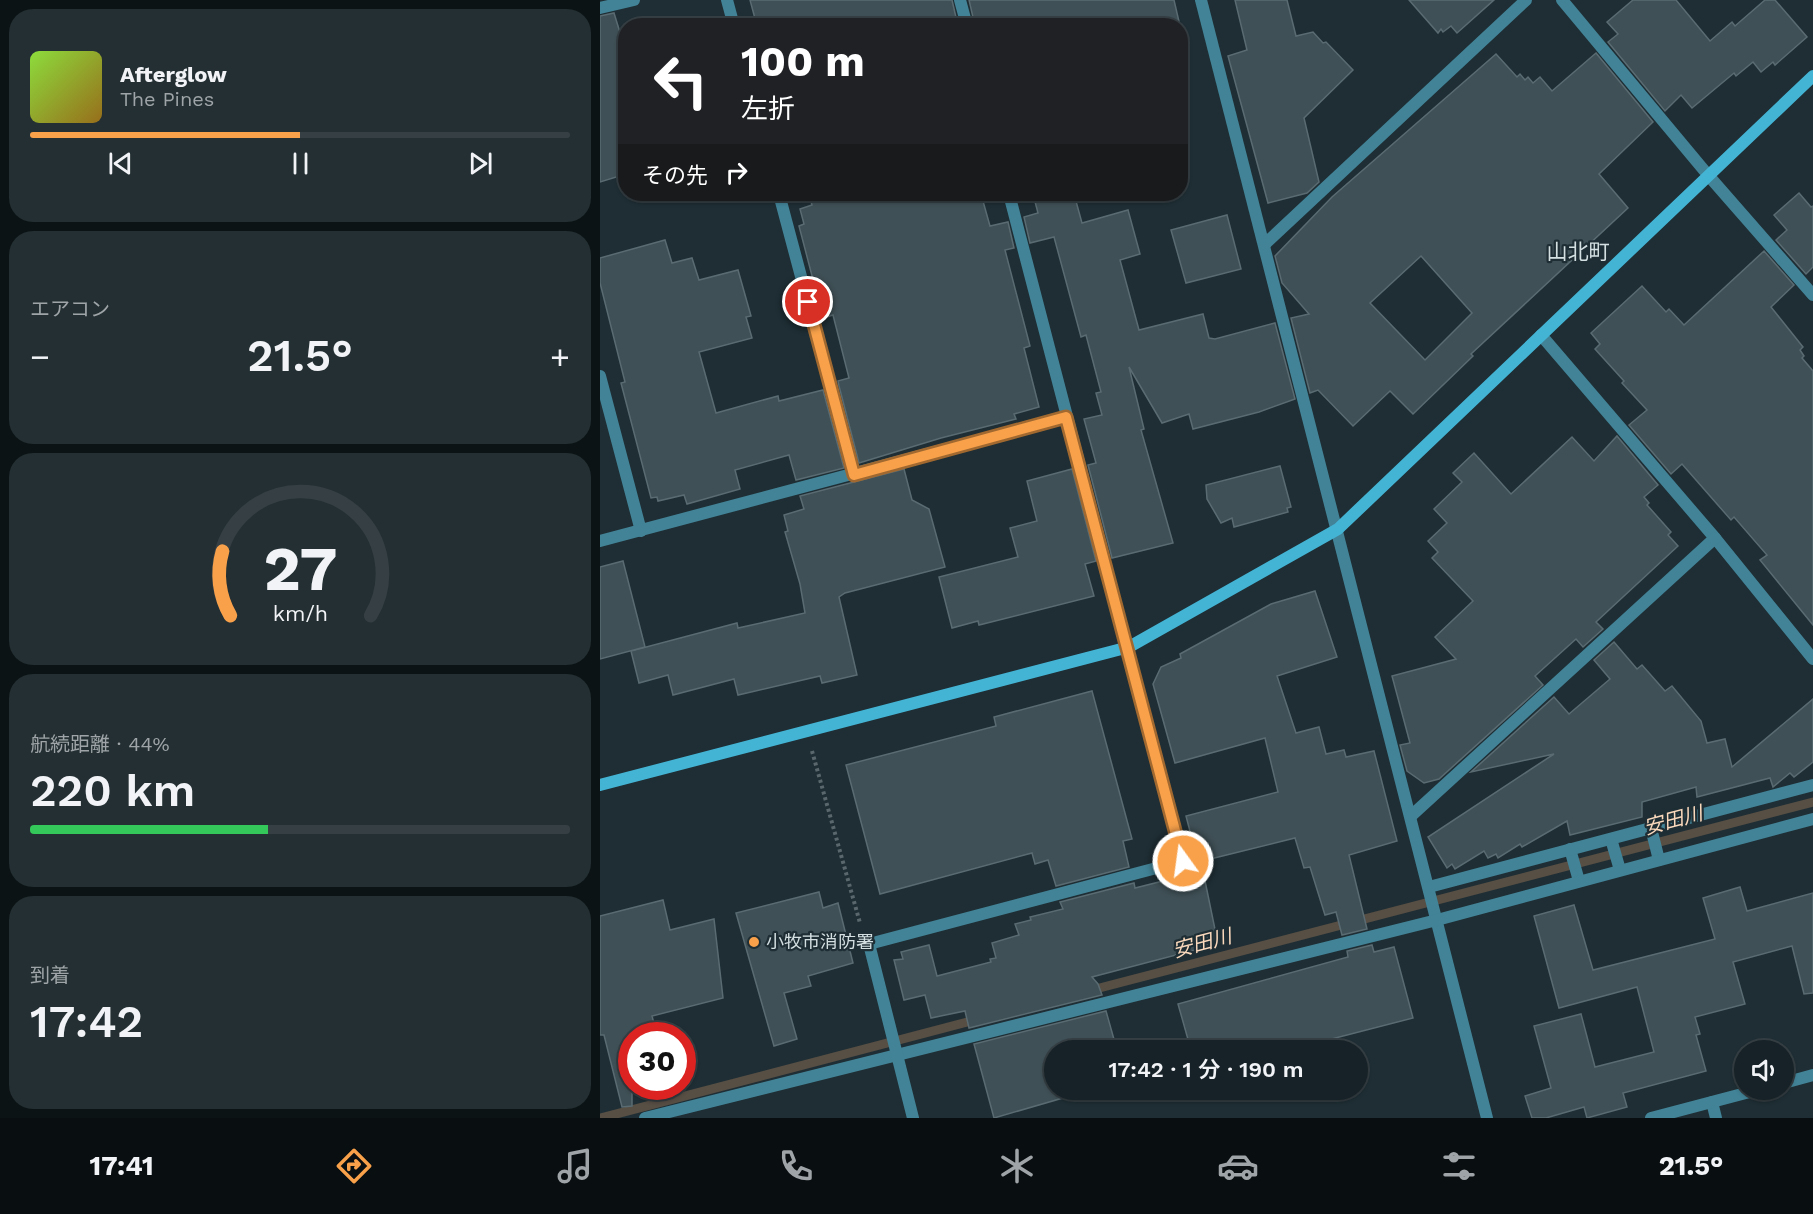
<!DOCTYPE html>
<html lang="ja">
<meta charset="utf-8">
<style>
:root{--surface:#162227;--page:#232f33;--text:#f1f3f6;--muted:#9ea4a7;--line:#353f44;--accent:#f8a14a}
body{margin:0;font-family:"Work Sans","Noto Sans JP",sans-serif;background:var(--page);color:var(--text);height:100vh;display:flex;flex-direction:column;font-size:22px;white-space:nowrap}
*{box-sizing:border-box;margin:0}
p{font-size:20px;color:var(--muted)}
.icon{flex:none;width:33px;height:33px;fill:none;stroke:currentColor;stroke-width:2;stroke-linecap:round;stroke-linejoin:round}
.map{position:relative;flex:1;overflow:hidden}
.details{display:flex;flex-direction:column;gap:9px;padding:9px;background:#0c1315;width:600px}
.details>*{flex:none}
.top-card{position:absolute;left:18px;top:18px;width:570px;height:183px;border-radius:24px;box-shadow:0 2px 4px #0004,0 0 0 2px var(--line);background:#202124;color:#fff;overflow:hidden}
.tools{position:absolute;left:1134px;top:1040px;display:grid;gap:12px}
.tools a{display:grid;place-items:center;width:60px;height:60px;border-radius:50%;background:var(--surface);box-shadow:0 2px 4px #0004,0 0 0 2px var(--line);font-size:30px}
.speed{position:absolute;left:18px;top:1022px;display:flex;gap:12px;font-size:30px;font-weight:700;text-align:center}
.speed>*{display:grid;place-content:center;width:78px;height:78px;border-radius:50%;background:var(--surface);box-shadow:0 2px 4px #0004,0 0 0 2px var(--line);line-height:1}
.speed .limit{border:9px solid #d22;background:#fff;color:#111}
.pin{position:absolute;display:grid;place-items:center;width:51px;height:51px;color:#fff;margin:-26px;border:3px solid #fff;border-radius:50%;box-shadow:0 2px 6px #0007}
.me{position:absolute;width:66px;margin:-33px;rotate:346deg;stroke-linejoin:round;filter:drop-shadow(0 0 4px #0008)}
.turn{display:flex;align-items:center;gap:21px;height:126px;padding:0 24px;font-size:27px}
.turn .icon{width:78px;height:78px;stroke-width:2.5}
.turn b{display:block;font-size:42px;line-height:51px}
.then{display:flex;align-items:center;height:57px;padding:0 24px;background:#0003;gap:12px;font-size:22px}
.big{font-size:45px;font-weight:600;line-height:1.1}
.details .widget{flex:1;display:flex;flex-direction:column;justify-content:center;gap:9px;min-width:0;padding:0 21px;border-radius:24px;background:var(--page)}
.details .dial{align-items:center;gap:0}
.dial svg{height:156px;overflow:visible;fill:none;stroke:var(--line);stroke-width:7;stroke-linecap:round;text-anchor:middle}
.dial text{fill:var(--text);stroke:none}
.song{display:flex;align-items:center;gap:18px}
.cover{width:72px;height:72px;border-radius:9px;background:linear-gradient(135deg,hsl(90 70% 55%),hsl(40 70% 35%))}
.played{height:6px;border-radius:3px;background:linear-gradient(90deg,var(--accent) 50%,var(--line) 50%)}
.keys{display:flex;justify-content:space-around;direction:ltr}
.heat{display:flex;justify-content:space-between;align-items:center;font-size:33px;direction:ltr}
.charge{height:9px;border-radius:4px;background:linear-gradient(90deg,#34c759 44%,var(--line) 0)}
.trip{position:absolute;left:444px;top:1040px;width:324px;height:60px;border-radius:30px;background:var(--surface);box-shadow:0 2px 4px #0004,0 0 0 2px var(--line);font-weight:600;line-height:60px;text-align:center}
.menu{display:flex;height:96px;justify-content:space-around;align-items:center;background:#090e10;color:var(--muted)}
.menu .icon{width:42px;height:42px}
.menu .current{color:var(--accent)}
.menu b{font-size:27px;color:var(--text)}
main{display:flex;flex:1;min-height:0}
.map>svg:first-child{display:block}
.lines{fill:none;stroke-linecap:round;stroke-linejoin:round}
.stream{stroke:#574e44;stroke-width:9}
.building{fill:#3f5056;stroke:#5a6c72;stroke-width:1.5;fill-rule:evenodd}
.path{stroke:#5a686d;stroke-width:4;stroke-dasharray:3 3;stroke-linecap:butt}
.street{stroke:#428397;stroke-width:12}
.secondary{stroke:#44b4d5;stroke-width:12}
.route-casing{stroke:#a16930;stroke-width:15}
.route{stroke:#f8a14a;stroke-width:10}
.poi-dot{fill:#f8a14a;stroke:#1e2e34;stroke-width:2}
.labels{text-anchor:middle;stroke-width:4.5;stroke-linejoin:round;paint-order:stroke}
.poi-label{font-size:18px;fill:#d4dfe2;stroke:#1e2e34;text-anchor:start}
.water-label{font-size:20px;font-style:italic;fill:#fad9bd;stroke:#1e2e34}
.quarter-label{font-size:21px;fill:#d4dfe2;stroke:#1e2e34}
</style>
<main>
<section class="details">
<div class="widget">
<div class="song"><i class="cover"></i><div><b>Afterglow</b><p>The Pines</p></div></div>
<div class="played"></div>
<div class="keys"><svg class="icon" aria-label="previous" viewBox="0 0 24 24"><path d="M18 5L8 12l10 7zM5 5v14"/></svg><svg class="icon" aria-label="pause" viewBox="0 0 24 24"><path d="M8 5v14M16 5v14"/></svg><svg class="icon" aria-label="next" viewBox="0 0 24 24"><path d="M6 5l10 7-10 7zM19 5v14"/></svg></div>
</div>
<div class="widget"><p>エアコン</p>
<div class="heat"><a>−</a><b class="big">21.5°</b><a>+</a></div>
</div>
<div class="widget dial"><svg viewBox="0 0 100 80">
<path d="M14 69A42 42 0 1 1 86 69"/>
<path d="M14 69A42 42 0 0 1 10 36" stroke="#f8a14a"/>
<text x="50" y="56" font-size="32" font-weight="700">27</text>
<text x="50" y="72" font-size="11">km/h</text>
</svg></div>
<div class="widget"><p>航続距離 · 44%</p><b class="big">220 km</b><div class="charge"></div></div>
<div class="widget"><p>到着</p><b class="big">17:42</b></div>
</section>
<div class="map">
<svg width="1213" height="1118" viewBox="0 0 1213 1118">
<rect width="100%" height="100%" fill="#1e2e34"/>
<g class="lines">
<g class="stream">
<path d="M488 991 1213 802"/>
<path d="M1 1118 379 1019"/>
</g>
</g>
<g class="building">
<path d="M150 0H352L358 26H157Z"/>
<path d="M369 0H574L580 26H375Z"/>
<path d="M635 0H687L696 36 713 32 723 43 726 42 753 70 704 118 719 182 707 193 668 203 628 56 647 50Z"/>
<path d="M809 0H894L857 33 851 26 843 32 841 29 838 33Z"/>
<path d="M1033 0H1076L1110 41 1132 22 1135 26 1165 0H1175L1207 37 1175 65 1173 62 1161 72 1153 62 1136 76 1134 73 1092 108 1081 95 1065 111 1008 42 1018 34 1007 22Z"/>
<path d="M14 13 26 52V174L0 182V16Z"/>
<path d="M996 53 1053 122 999 174 1028 208 871 354 873 356 813 414 790 391 753 426 718 390 710 393 691 318 709 314 682 283 675 256 732 197 896 54 917 77 920 74 925 80 928 77 933 83 940 77 952 91ZM821 256 872 313 825 360 770 303Z"/>
<path d="M1199 193 1211 207 1213 206V267L1206 274 1176 240 1187 230 1174 215Z"/>
<path d="M209 194H381L390 226 408 222 414 248 405 250 430 346 424 348 439 407 414 414 416 419 341 438 259 463 239 386 238 381 249 378 233 315 223 318 199 226 204 224 200 209 212 205Z"/>
<path d="M433 194H474L482 223 528 210 540 254 520 260 539 330 603 314 609 338 615 339 675 323 695 399 659 412 593 429 589 414 562 423 529 367 544 429 541 430 573 543 512 558 488 465 496 463 484 419 502 415 496 393 501 392 486 335 481 337 454 237 430 243 424 217 438 213Z"/>
<path d="M627 215 641 269 586 283 571 230Z"/>
<path d="M65 240 72 263 92 258 99 280 138 270 151 316 146 317 152 338 99 352 116 413 178 396 179 401 223 390 244 468 196 480 189 455 135 470 140 489 87 504 84 495 58 501 57 497 51 498 21 383 25 382 0 283V258Z"/>
<path d="M1164 251 1194 285 1171 307 1203 347 1200 350 1204 356 1202 358 1213 371V625L1160 560 1167 555 1134 517 1131 520 1082 464 1071 474 1029 425 1047 410 1022 383 1024 381 995 349 1000 344 991 333 1042 286 1066 312 1069 309 1084 325Z"/>
<path d="M1017 436 1058 485 1044 497 1049 503 1047 505 1071 532 1068 535 1078 546 996 622 1003 629 983 647 976 639 935 676 943 685 839 779 824 783 807 771 800 745 810 743 792 676 856 659 835 637 873 601 832 558 838 552 828 541 847 523 834 509 862 482 853 473 874 453 911 494 972 437 994 461Z"/>
<path d="M680 466 691 507 687 508 688 512 634 527 632 518 621 523 607 499 606 485Z"/>
<path d="M304 469 312 500 329 509 345 567 245 593 239 597 257 675 222 683 220 676 138 695 134 679 73 695 68 675 39 683 31 651 137 623 138 628 205 613 200 584 185 532 188 531 184 515 204 509 200 496Z"/>
<path d="M472 469 496 561 485 564 494 596 379 625 378 621 352 628 339 577 418 557 410 528 437 521 427 481Z"/>
<path d="M23 561 45 647 0 659V567Z"/>
<path d="M715 591 737 657 677 676 696 733 719 727 726 754 744 750 746 757 774 751 797 841 749 855 767 929 742 935 736 912 725 915 710 867 704 868 695 838 598 862 586 816 678 792 665 738 575 763 553 684 561 667 581 658 580 654 671 604Z"/>
<path d="M1014 642 1037 669 1042 665 1065 691 1072 686 1101 721 1107 743 1125 739 1132 767 1213 699V762L1194 777 1190 773 1173 787 1170 778 1097 797 1096 787 1042 802V817L970 835 967 821 922 847 920 844 898 858 896 854 888 858 884 851 855 869 852 864 847 868 828 837 954 754 871 772 954 697 969 714 1010 679 994 660Z"/>
<path d="M492 691 532 839 523 841 529 867 456 886 448 860 435 864 432 853 280 894 246 765 396 726 394 717Z"/>
<path d="M603 871 618 944 492 977 498 984 502 995 369 1028 365 1011 331 1018 325 995 304 1000 294 960 303 959 301 952 329 945 337 976 391 962 390 959 396 958 392 943 419 935 415 924 431 920 430 917 463 909 460 902 534 883 535 888Z"/>
<path d="M1140 887 1147 911 1213 893V993L1204 994 1192 946 1133 962 1145 1004 1095 1017 1100 1034 1096 1035 1106 1071 1023 1093 1027 1107 987 1118 984 1107 946 1118H932L925 1096 951 1088 934 1026 981 1014 995 1067 1054 1052 1037 987 959 1008 934 916 974 905 993 970 1115 939 1103 898Z"/>
<path d="M219 892 223 908 238 903 253 963 208 976 211 986 184 993 197 1039 174 1046 136 913Z"/>
<path d="M63 900 70 930 114 919 123 998 52 1016 57 1035H32V1106L22 1107 4 1035H0V916Z"/>
<path d="M772 945 774 952 794 947 813 1018 689 1050H591L578 1004 748 957 747 951Z"/>
<path d="M506 1011 517 1050H454V1089H494L394 1118 374 1044Z"/>
</g>
<g class="lines">
<path class="path" d="M212 751 260 923"/>
<g class="street">
<path d="M127 0 134 26"/>
<path d="M360 0 367 26"/>
<path d="M601 0 887 1118"/>
<path d="M962 0 1108 175 1213 295"/>
<path d="M0 8 34 0"/>
<path d="M179 194 254 475"/>
<path d="M665 244 926 0"/>
<path d="M941 335 1115 538 1213 659"/>
<path d="M0 376 41 531"/>
<path d="M0 541 466 417"/>
<path d="M811 816 1115 538"/>
<path d="M1051 828 1059 860"/>
<path d="M1011 839 1020 870"/>
<path d="M970 849 979 881"/>
<path d="M829 887 1213 785"/>
<path d="M1184 1083 1213 1075"/>
<path d="M1112 1102 1116 1118"/>
<path d="M45 1118 837 920 1213 819"/>
<path d="M313 1118 269 944 583 861 409 194"/>
<path d="M1051 1118 1161 1089"/>
</g>
<path class="secondary" d="M0 785 529 647 738 529 1213 76"/>
</g>
<g class="lines">
<g class="route-casing">
<path id="route" d="M208 302 254 475 466 417 583 861"/>
</g>
<use href="#route" class="route"/>
</g>
<circle class="poi-dot" cx="154" cy="942" r="6"/>
<g class="labels">
<g class="poi-label">
<text x="166" y="948">小牧市消防署</text>
</g>
<g class="water-label">
<text transform="translate(1073 820) rotate(-15)" y="7">安田川</text>
<text transform="translate(602 943) rotate(-15)" y="7">安田川</text>
</g>
<g class="quarter-label">
<text x="978" y="259">山北町</text>
</g>
</g>
</svg>
<div class="tools">
<a><svg class="icon" aria-label="sound" viewBox="0 0 24 24"><path d="M4 9h4l5-4v14l-5-4H4zM17 9q2 3 0 6"/></svg></a>
</div>
<div class="speed"><div class="limit">30</div></div>
<div class="pin" style="left:208px;top:302px;background:#d93025"><svg class="icon" aria-label="arrive" viewBox="0 0 24 24"><path d="M6 21V4h12l-3 4 3 4H6"/></svg></div>
<svg class="me" style="left:583px;top:861px" viewBox="-20 -20 40 40"><circle r="17" fill="#f8a14a" stroke="#fff" stroke-width="3"/><path d="M0-11L8 9 0 5-8 9z" fill="#fff"/></svg>
<div class="trip">17:42 · 1 分 · 190 m</div>
<div class="top-card">
<div class="turn"><svg class="icon" aria-label="left" viewBox="0 0 24 24"><path d="M17 20v-9H6M10 6l-5 5 5 5"/></svg><div><b>100 m</b>左折</div></div>
<div class="then">その先<svg class="icon" aria-label="right" viewBox="0 0 24 24"><path d="M7 20v-9h11M14 6l5 5-5 5"/></svg></div>
</div>
</div>
</main>
<nav class="menu">
<b>17:41</b>
<svg class="icon current" aria-label="directions" viewBox="0 0 24 24"><path d="M12 3l9 9-9 9-9-9zM9 14v-3h6M13 9l2 2-2 2"/></svg>
<svg class="icon" aria-label="music" viewBox="0 0 24 24"><path d="M9 18V5l10-2v13"/><circle cx="6" cy="18" r="3"/><circle cx="16" cy="16" r="3"/></svg>
<svg class="icon" aria-label="phone" viewBox="0 0 24 24"><path d="M5 4h4l2 5-3 2q2 4 5 5l2-3 5 2v4C11 20 4 13 5 4z"/></svg>
<svg class="icon" aria-label="climate" viewBox="0 0 24 24"><path d="M12 3v18M4 7l16 10M4 17L20 7"/></svg>
<svg class="icon" aria-label="car" viewBox="0 0 24 24"><path d="M5 17H2v-5l4-1 3-4h7l3 4 3 1v5h-3M9 17h6M6 11h13"/><circle cx="7" cy="17" r="2"/><circle cx="17" cy="17" r="2"/></svg>
<svg class="icon" aria-label="filters" viewBox="0 0 24 24"><path d="M4 7h16M4 17h16"/><circle cx="9" cy="7" r="2"/><circle cx="15" cy="17" r="2"/></svg>
<b>21.5°</b>
</nav>
